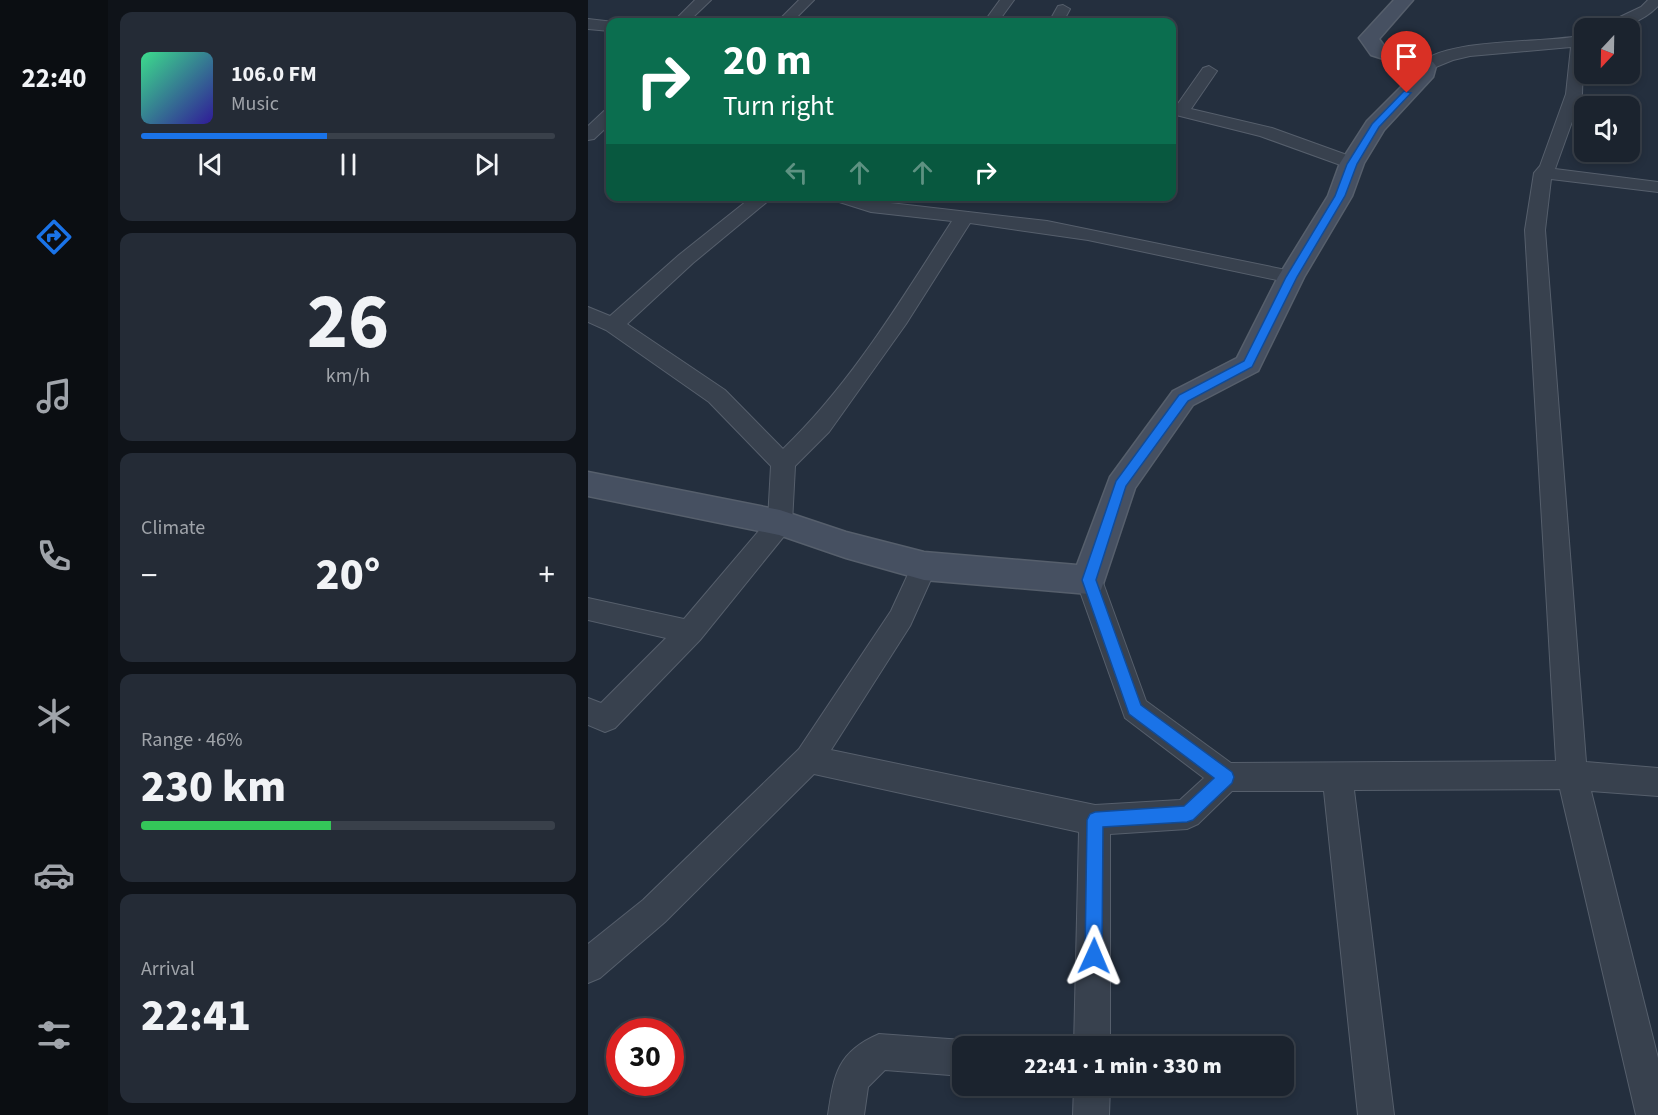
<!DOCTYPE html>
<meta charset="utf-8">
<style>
:root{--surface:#1b232e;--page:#242b36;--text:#f1f3f6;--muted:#a0a4aa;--line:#39404a;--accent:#1a73e8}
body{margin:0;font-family:"Source Sans 3",sans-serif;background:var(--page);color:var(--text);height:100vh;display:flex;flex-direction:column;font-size:22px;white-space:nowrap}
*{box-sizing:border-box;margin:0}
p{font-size:20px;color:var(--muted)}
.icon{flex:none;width:33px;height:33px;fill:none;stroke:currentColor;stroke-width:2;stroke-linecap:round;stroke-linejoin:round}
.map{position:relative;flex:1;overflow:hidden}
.panel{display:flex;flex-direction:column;gap:12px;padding:12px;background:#0f1319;width:480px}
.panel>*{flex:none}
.hud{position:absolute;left:18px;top:18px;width:570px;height:183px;border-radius:12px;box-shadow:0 3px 9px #0003,0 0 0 2px var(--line);background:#0b6e4f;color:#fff;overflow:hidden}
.needle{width:39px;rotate:202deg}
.controls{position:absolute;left:986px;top:18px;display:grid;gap:12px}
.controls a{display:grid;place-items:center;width:66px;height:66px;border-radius:12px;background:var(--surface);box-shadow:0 3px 9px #0003,0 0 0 2px var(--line);font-size:30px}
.speed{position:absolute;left:18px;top:1018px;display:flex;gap:12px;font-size:30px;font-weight:700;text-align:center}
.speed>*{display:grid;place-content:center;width:78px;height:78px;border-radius:50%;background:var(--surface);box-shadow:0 3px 9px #0003,0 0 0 2px var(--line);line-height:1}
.speed .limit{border:9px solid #d22;background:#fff;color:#111}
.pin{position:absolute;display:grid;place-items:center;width:51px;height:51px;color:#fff;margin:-62px -26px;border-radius:50% 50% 50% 0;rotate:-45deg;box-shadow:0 0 6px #0007}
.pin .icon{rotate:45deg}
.me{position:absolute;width:66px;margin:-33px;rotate:1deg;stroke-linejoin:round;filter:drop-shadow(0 0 4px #0008)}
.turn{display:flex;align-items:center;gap:21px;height:126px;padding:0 18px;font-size:27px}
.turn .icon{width:78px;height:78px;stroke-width:2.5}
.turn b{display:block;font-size:42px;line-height:51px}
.lanes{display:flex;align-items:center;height:57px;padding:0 18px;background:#0003;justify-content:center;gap:30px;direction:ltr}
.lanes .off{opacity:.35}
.big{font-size:45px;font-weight:800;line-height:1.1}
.panel .card{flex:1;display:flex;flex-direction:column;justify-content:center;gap:9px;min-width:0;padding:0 21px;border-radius:12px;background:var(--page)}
.panel .dial{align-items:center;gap:0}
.dial b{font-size:78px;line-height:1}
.song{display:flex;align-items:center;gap:18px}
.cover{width:72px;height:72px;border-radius:9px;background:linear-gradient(135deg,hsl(150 70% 55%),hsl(250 70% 35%))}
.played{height:6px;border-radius:3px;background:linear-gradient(90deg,var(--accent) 45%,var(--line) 45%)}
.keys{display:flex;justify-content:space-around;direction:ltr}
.heat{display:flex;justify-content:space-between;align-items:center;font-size:33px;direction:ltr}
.charge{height:9px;border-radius:4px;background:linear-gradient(90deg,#34c759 46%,var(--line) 0)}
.trip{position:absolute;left:364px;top:1036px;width:342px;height:60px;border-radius:12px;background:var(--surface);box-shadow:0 3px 9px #0003,0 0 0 2px var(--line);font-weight:800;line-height:60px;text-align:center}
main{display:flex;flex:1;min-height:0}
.tabs{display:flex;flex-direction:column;width:108px;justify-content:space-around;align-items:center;background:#0b0e12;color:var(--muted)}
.tabs .icon{width:42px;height:42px}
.tabs .active{color:var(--accent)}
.tabs b{font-size:27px;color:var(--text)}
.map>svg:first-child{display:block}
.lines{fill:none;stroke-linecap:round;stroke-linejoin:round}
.street-casing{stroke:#565f6c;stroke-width:2}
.secondary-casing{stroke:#565f6c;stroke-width:3}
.street{fill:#38414e;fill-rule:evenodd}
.secondary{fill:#465061;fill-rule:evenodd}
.route{fill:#1a73e8;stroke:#114b97;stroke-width:1.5}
</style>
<main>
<nav class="tabs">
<b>22:40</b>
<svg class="icon active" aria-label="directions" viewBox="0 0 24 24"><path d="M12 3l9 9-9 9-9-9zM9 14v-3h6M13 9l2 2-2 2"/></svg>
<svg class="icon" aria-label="music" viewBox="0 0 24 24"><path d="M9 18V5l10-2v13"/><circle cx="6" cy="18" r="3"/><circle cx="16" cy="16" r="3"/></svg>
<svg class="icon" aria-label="phone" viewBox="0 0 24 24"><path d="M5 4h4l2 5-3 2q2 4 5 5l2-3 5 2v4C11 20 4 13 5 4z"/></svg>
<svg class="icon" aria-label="climate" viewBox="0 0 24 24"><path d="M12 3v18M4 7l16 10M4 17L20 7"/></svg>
<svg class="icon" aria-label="car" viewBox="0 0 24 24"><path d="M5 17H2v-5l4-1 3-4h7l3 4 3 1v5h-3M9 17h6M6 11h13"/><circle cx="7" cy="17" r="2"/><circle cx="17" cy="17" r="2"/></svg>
<svg class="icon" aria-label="filters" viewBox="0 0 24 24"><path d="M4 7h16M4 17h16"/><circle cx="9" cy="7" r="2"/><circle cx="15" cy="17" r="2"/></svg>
</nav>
<section class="panel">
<div class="card">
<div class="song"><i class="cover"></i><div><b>106.0 FM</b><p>Music</p></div></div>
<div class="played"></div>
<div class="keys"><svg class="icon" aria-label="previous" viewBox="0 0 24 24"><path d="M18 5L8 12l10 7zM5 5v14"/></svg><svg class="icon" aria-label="pause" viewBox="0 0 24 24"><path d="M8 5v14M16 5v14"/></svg><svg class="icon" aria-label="next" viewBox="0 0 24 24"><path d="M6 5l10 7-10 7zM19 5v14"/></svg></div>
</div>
<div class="card dial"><b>26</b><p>km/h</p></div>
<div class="card"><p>Climate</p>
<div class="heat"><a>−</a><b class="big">20°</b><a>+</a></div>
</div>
<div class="card"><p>Range · 46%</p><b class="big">230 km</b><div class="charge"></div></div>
<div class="card"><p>Arrival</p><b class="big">22:41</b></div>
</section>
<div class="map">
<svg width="1070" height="1115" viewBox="0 0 1070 1115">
<rect width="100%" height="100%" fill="#242f3e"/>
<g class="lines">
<g class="street-casing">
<g id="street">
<path d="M107 0H123L100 22H85Z"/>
<path d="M211 0H226L204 22H189Z"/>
<path d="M412 0H426L410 22H396Z"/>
<path d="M1060 0H1070V6C1056 21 1032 30 1012 28L1015 25 1053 7Z"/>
<path d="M475 5 482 9 475 22H461L470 6Z"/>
<path d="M0 19 26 22H22V31L0 29Z"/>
<path d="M996 35 994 94 967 169 1070 182V192L963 179 957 230 998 762 1070 768V796L1003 791 1070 1058V1115H1048L972 789 766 790 806 1115H770L736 791H644L610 824 599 829 522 834V1047H486L491 832 226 774 77 922 12 978 0 983V944L55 900 211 749 303 611 327 559 336 556 345 559 349 566 322 626 243 750 507 805 592 800 616 778 537 718 488 580 492 572 501 569 510 572 514 580 558 701 643 763 968 761 937 230 946 173 952 166 978 94 983 47 882 56 865 60 838 71 830 66C853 37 960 44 996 35Z"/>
<path d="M621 66 629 71 603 109 684 128 770 159 773 163 770 167H758L672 136 584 114V104L589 105 615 68Z"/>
<path d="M22 110V124L6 139 0 140V126L16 111Z"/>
<path d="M165 196H186L105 263 39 324 137 390 195 449C263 384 313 300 364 221L283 212 245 200 243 196H272L285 201 459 221 703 271 710 273 713 277 710 281 703 283 500 240 382 223 318 324 241 432 207 466 204 523 201 530 112 640 27 728 17 732 0 725V698L13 703 78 638 0 620V598L96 619 180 520 183 466 121 402 18 330 0 322V307L22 316 91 255Z"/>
<path d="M291 1034 375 1040 388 1047H375V1076L297 1070 280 1087 276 1115H240C246 1075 249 1052 291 1034Z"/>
<path d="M486 1086H522L521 1115H485Z"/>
</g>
</g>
<g class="secondary-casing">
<path id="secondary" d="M806 0H825L791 39 797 47 845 62 848 66 845 77 796 130 776 163 764 196 716 277 670 371 605 405 547 488 513 590 501 594 336 580 258 558 191 535 0 496V472L192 510 258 532 336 552 489 565 522 477 585 391 649 358 690 277 740 196 752 163 779 121 825 75 827 69 783 55 771 38Z"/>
</g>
<use href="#street" class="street"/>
<use href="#secondary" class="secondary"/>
</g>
<path class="route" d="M816 91 823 93 791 127 769 164 757 196 709 277 664 367 600 401 538 486 508 580 553 705 644 772 646 777 644 783 605 820 599 822 515 827 514 956 512 962 506 965 499 962 497 956 499 820 502 814 507 812 596 806 626 778 541 714 494 580 528 481 591 395 656 361 698 277 747 196 759 164 784 124Z"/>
</svg>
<div class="controls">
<a><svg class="needle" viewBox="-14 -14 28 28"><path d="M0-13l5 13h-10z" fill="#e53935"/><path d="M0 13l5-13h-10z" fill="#a0a4aa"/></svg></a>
<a><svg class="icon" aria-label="sound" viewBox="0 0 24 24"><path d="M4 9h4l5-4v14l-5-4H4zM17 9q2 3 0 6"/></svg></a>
</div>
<div class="speed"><div class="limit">30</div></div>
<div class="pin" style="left:819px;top:93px;background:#d93025"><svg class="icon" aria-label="arrive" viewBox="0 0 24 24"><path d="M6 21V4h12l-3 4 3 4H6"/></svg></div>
<svg class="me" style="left:506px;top:956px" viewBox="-20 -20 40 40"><path d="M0-17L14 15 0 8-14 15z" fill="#1a73e8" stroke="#fff" stroke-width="4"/></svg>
<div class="trip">22:41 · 1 min · 330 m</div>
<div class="hud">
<div class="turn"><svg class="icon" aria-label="right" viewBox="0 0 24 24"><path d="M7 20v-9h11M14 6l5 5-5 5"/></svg><div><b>20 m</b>Turn right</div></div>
<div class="lanes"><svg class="icon off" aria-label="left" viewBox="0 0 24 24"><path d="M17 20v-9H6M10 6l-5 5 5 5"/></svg><svg class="icon off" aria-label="ahead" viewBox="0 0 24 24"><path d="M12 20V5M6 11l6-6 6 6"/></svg><svg class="icon off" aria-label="ahead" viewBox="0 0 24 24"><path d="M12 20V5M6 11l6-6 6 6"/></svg><svg class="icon" aria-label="right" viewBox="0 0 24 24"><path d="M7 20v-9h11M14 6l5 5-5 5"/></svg></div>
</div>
</div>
</main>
